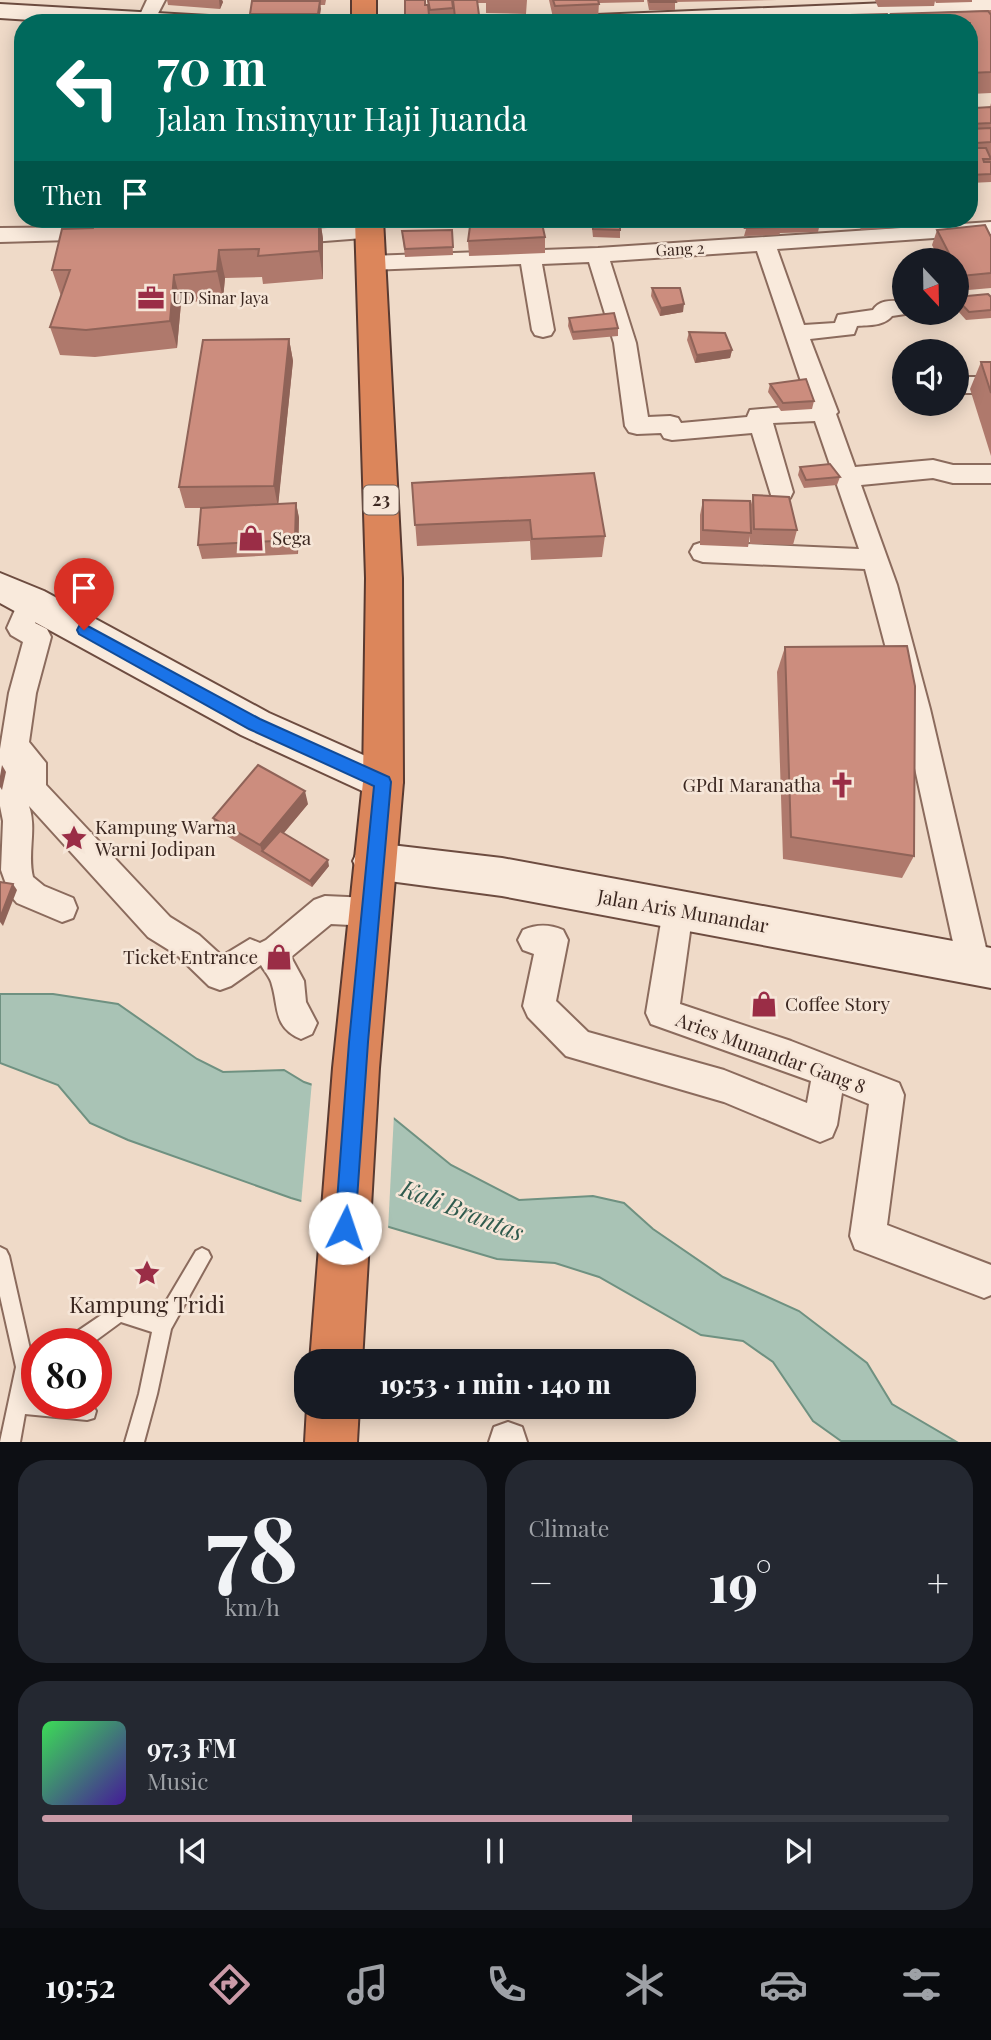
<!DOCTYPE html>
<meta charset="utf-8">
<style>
:root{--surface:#171b24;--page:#242831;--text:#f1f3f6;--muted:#9ea1a6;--line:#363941;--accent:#ca9aa7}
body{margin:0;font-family:"Playfair Display",serif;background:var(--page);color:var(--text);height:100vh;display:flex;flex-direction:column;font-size:26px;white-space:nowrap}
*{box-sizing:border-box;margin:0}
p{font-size:23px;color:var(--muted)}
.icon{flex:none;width:38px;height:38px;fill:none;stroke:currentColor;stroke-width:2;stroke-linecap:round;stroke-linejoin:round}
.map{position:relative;height:1442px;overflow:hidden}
.panel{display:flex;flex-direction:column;gap:18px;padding:18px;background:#0d0f14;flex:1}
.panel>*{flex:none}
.hud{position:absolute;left:14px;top:14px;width:964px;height:214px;border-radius:28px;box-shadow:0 4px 18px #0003;background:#00695c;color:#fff;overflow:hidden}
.needle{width:46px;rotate:158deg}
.buttons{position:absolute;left:892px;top:248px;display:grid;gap:14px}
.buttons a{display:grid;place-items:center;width:77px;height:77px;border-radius:50%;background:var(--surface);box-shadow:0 4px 18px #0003;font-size:35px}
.speed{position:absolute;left:21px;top:1328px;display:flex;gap:14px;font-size:35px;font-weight:700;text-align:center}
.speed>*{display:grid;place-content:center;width:91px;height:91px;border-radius:50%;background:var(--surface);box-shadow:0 4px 18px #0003;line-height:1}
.speed .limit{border:10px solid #d22;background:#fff;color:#111}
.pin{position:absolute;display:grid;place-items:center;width:60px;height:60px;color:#fff;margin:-72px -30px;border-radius:50% 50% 50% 0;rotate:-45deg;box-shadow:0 0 7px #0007}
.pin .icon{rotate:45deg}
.me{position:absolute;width:77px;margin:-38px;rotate:4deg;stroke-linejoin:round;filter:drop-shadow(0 0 5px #0008)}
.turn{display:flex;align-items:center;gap:24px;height:147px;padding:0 28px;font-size:32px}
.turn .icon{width:91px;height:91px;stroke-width:2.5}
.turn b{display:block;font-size:49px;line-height:60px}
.then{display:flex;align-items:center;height:66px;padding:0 28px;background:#0003;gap:14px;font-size:26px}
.big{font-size:52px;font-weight:800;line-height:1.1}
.panel .widget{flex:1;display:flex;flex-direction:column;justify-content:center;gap:10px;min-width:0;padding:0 24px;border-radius:28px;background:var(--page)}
.panel .dial{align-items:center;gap:0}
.dial b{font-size:91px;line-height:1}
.song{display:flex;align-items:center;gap:21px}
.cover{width:84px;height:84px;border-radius:10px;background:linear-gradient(135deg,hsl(130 70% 55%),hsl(260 70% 35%))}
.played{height:7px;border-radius:4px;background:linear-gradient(90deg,var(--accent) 65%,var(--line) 65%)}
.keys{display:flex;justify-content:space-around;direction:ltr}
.heat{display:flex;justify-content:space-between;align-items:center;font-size:38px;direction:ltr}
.panel .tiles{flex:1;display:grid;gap:18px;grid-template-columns:1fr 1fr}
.widget:last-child{grid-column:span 2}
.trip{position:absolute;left:294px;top:1349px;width:402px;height:70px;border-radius:28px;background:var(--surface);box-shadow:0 4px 18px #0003;font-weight:800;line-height:70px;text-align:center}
.menu{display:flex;height:112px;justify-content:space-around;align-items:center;background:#090b0e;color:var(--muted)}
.menu .icon{width:49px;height:49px}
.menu .on{color:var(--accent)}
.menu b{font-size:32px;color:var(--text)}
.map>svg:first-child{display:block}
.water{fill:#a9c3b5;stroke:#6f9181;stroke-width:2}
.pier{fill:#efdac8}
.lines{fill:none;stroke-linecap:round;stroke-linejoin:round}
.lane-casing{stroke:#8b6b5d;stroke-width:4}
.street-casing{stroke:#8b6b5d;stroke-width:4}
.secondary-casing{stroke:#6d4c40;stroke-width:4}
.highway-casing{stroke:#593a31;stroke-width:4}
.lane{fill:#f9eadc;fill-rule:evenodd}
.street{fill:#f9eadc;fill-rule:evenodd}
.secondary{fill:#f9eadc;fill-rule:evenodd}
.highway{fill:#dc865b;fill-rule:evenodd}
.wall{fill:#af796c}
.shaded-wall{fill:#8f6358}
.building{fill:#cc8d7e;stroke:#8f6358;stroke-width:2}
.route{fill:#1a73e8;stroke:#114b97;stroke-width:2}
.labels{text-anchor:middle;stroke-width:5;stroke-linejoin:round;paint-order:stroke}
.far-street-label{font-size:16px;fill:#3b2720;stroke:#f6e6d8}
.far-poi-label{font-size:16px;fill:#3b2720;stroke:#f6e6d8;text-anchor:start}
.shield{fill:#f6e6d8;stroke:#736057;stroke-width:2}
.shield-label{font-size:18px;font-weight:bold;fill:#3b2720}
.poi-label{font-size:19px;fill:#3b2720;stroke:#f6e6d8;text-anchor:start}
.street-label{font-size:19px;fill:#3b2720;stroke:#f6e6d8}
.near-poi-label{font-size:23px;fill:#3b2720;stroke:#f6e6d8}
.near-water-label{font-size:24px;font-style:italic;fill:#305b4e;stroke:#f6e6d8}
</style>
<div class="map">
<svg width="991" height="1442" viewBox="0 0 991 1442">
<rect width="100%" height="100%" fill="#efdac8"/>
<path class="water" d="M0 994H53L118 1004 197 1059 223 1072 284 1070 304 1082 381 1108 451 1165 519 1200 593 1196 624 1203 653 1229 723 1277 799 1311 867 1363 892 1404 955 1441H841L813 1421 773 1362 743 1341 701 1335 599 1277 555 1263 497 1259 291 1198 128 1140 90 1123 58 1085 0 1063Z"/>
<path class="pier" d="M312 1081 383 1105 394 1114 388 1230 301 1205Z"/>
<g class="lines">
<g class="lane-casing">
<g id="lane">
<path d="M0 1247 6 1250 9 1256 34 1367 29 1396H37V1404H92L96 1411 94 1418 87 1420 25 1414 20 1442H0L16 1367 0 1296Z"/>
<path d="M202 1248 208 1251 211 1257 171 1329 157 1394 144 1442H125L139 1394 152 1332 121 1322 91 1344H67L69 1337 119 1303 158 1315 196 1251Z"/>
</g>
</g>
<g class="street-casing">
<g id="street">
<path d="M147 0H165L153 23H141L138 19Z"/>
<path d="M991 222V234L777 249 804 325 835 323 838 315 873 310C880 299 893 301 905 301V313H912L892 316C884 326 869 325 857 326L854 334 810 339 838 412 836 414 855 467 933 460 953 465H991V483H953L933 478 861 485 897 585 930 709 990 965 985 975 974 980 963 975 958 965 902 709 865 569 703 562 694 559 690 552 694 545 703 542 859 549 815 421 773 423 793 492 790 498 781 501 772 498 752 433 672 440 664 438 661 433 637 434 629 432 625 426 614 343 589 262 542 264 554 330 551 335 543 337 535 335 532 330 521 264 369 270 361 268 358 263 361 258 369 256 598 248ZM757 251 809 405 750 410 747 417 681 423 678 418 670 416 648 417 636 343 610 261Z"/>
<path d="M369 226 376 227 379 232 376 237 286 244 279 242 275 237 279 232 286 230Z"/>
<path d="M99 227 106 229 109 234 106 239 0 242V228Z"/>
<rect x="957" y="377" width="34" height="16"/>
<path d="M31 591 40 594 44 601 35 623 47 629 51 637 36 693 29 742 46 763V785L170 917 199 935 222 956 250 939 260 943 266 940 314 900 325 896 370 898 381 902 385 912 381 922 370 926 331 924 291 957 304 981 306 1002 317 1023 312 1034 301 1039C273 1027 279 1008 272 985 271 978 264 971 261 965L231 986 220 990 209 986 177 955 148 937 29 806C37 829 27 853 33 877L44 886 73 898 77 908 73 918 62 922 17 903 10 895 1 870 3 821 0 806V749L9 693 23 642 11 635 7 628 22 594Z"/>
<path d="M678 896 689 900 693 910 680 1004 791 1041 899 1083 904 1095 887 1225 991 1265V1295L984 1298 855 1249 850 1236 869 1104 842 1093 837 1125 832 1137 820 1142 724 1102 566 1056 528 1017 523 1006 534 954 523 950 518 940 523 930C537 924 549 924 563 930L568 940 556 1001 588 1032 724 1070 807 1103 811 1081 651 1024 646 1013 663 910 667 900Z"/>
<path d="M508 1422 522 1427 527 1442H489L494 1427Z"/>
</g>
</g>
<g class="secondary-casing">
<g id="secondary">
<path d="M959 0H991V13L759 23H560L563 18 572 16Z"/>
<path d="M0 4 209 16 218 18 221 23H77L0 18Z"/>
<path d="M0 573 44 591 269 713 397 770 403 782 397 794 383 799 369 794 241 735 0 603Z"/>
<path d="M374 843 502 858 991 948V988L502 896 374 879 359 874 353 861 359 848Z"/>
</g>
</g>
<g class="highway-casing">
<g id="highway">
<rect x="352" y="0" width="24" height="23"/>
<path d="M355 219H383L402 578 403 782 379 1068 362 1362H310L333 1068 363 782 366 578Z"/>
<path d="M307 1407H359L357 1442H305Z"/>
</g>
</g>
<use href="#lane" class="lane"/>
<use href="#street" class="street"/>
<use href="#secondary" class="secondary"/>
<use href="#highway" class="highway"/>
</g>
<g class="wall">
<path d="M167 0H222L223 2 220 9 168 5Z"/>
<path d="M263 0H326L325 5H320L319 21 251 22 250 14 263 1Z"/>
<path d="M405 0 425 5H428L427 0H527L526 14 486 13V3H477L479 23H455L454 12V23H430L429 16V23H406Z"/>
<path d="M549 0H644V2L599 3 598 19 554 22Z"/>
<path d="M647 0H778L675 2V10H649Z"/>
<path d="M875 0H972V2L936 3 935 1 934 6 878 7Z"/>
<path d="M991 10V93L970 94V23H849L851 15 890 19 891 14Z"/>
<path d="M970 98 975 108 990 107 991 103V182L970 183V145L971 148H972L970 142Z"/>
<path d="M95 219H320L323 239V279L263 284 262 277 225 278 223 299 181 303 177 348 95 357 60 355 50 327 61 296 52 270 93 228Z"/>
<path d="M591 219H620V238L593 237Z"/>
<path d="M749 219H821L818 232 780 233 779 235 744 236Z"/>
<path d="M857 219H896L897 220 895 228 861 230Z"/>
<path d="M452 230 453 255 405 257 402 231Z"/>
<path d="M937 230 991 237V288L957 291V261H940L932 245Z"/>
<path d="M545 237V253L469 256 468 241Z"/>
<path d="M652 288 683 312 660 316 651 296Z"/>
<path d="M957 297H991V318L966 320 957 310Z"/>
<path d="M569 318 618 328V336L573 340 568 326Z"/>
<path d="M689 332 732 350 730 358 695 363 687 340Z"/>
<path d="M289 339 293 361 278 504 296 503 299 518 298 554 202 559 198 545 201 508H185L179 487Z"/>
<path d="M981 362H991V456L970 389Z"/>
<path d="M770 384 814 401 812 409 781 411 768 392Z"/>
<path d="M800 467 840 477 837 485 804 488 798 475Z"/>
<path d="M412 483 605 536 602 557 531 560 530 541 417 546Z"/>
<path d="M753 495 797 530 793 545 750 544V536L748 547 700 545V515L703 500 750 509Z"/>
<path d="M785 647 914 856 902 878 783 859 777 672Z"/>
<path d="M308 804 284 833 329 866 312 887 217 830 213 818Z"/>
</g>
<g class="shaded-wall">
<path d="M219 0H222L223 2 220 9Z"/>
<path d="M320 1 321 9 319 21 318 14Z"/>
<path d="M319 219H320L323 239V279L319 251Z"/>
<path d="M219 250 225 278 223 299 217 271Z"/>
<path d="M174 275 181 303 177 348 170 321Z"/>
<path d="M684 304 683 312 660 316 661 308Z"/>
<path d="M289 339 293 361 278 507 274 486Z"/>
<path d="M732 350 730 358 695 363 697 355Z"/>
<path d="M296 503 299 518 298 554 295 540Z"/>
<path d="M2 765 6 772 2 790 0 787V776Z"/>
<path d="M305 791 308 804 266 854 262 851 260 845Z"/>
<path d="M328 860 329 866 312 887 310 881Z"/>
<path d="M13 884 17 890 3 926 0 922V918Z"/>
</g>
<g class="building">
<path d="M405 0H425V5H428L429 15 405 16Z"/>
<path d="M428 0H452L453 8 430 10Z"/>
<path d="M453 0H477L479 15 455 17Z"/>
<path d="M553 0H598L599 4 555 6Z"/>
<path d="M649 0H675L676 2H650Z"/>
<path d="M252 1H320L318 14H250Z"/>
<path d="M988 11 991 15V72L970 73V23H895L891 14Z"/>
<path d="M887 14 891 23H854L851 15Z"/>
<path d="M685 16 687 23H619L618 19Z"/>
<path d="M739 20V23L695 22Z"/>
<path d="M970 98 975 108 991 107V123L970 124Z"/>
<path d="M991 128V142L976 143 970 129Z"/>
<path d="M970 145 971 148H986L991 159H983L984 162H991V174L970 175Z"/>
<path d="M95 219H319V251L258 256 259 249 219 250 217 271 174 275 170 321 86 330 50 327 70 270H52L62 229 93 228Z"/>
<path d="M471 219H541L545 237 468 241Z"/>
<path d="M592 219H620V230L593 229Z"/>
<path d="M749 219H779L781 227 745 228Z"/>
<path d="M862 219H896L897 220 863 222Z"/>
<path d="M985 225 991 237V273L961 276 957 269V261H953L937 230Z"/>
<path d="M452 230 453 247 405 249 402 231Z"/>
<path d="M652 288H680L684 304 661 308Z"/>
<path d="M988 294 991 297V310L969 312 957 299V297Z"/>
<path d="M614 313 618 328 573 332 569 318Z"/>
<path d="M689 332 725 333 732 350 697 355Z"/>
<path d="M289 339 274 486 179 487 203 340Z"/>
<path d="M981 362H991V393Z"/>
<path d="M806 379 814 401 783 403 770 384Z"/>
<path d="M830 464 840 477 806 480 800 467Z"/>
<path d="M594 473 605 536 532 539 530 520 415 525 412 483Z"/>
<path d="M753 495 789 497 797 530 754 529Z"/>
<path d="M703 500 750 501 751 533 703 530Z"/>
<path d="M296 503 295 540 198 545 201 508Z"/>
<path d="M907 646 915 686 914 856 791 837 785 647Z"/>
<path d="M258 765 305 791 260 845 213 818Z"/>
<path d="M280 831 328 860 310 881 262 851Z"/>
<path d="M0 882 13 884 0 918Z"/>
</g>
<path class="route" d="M84 624 260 719 389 777 391 782 368 1042 355 1228 352 1235 345 1238 338 1235 335 1228 349 1042 374 786 249 729 79 634 77 630 79 626Z"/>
<defs>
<g id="office-bare" transform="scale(2.1)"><path d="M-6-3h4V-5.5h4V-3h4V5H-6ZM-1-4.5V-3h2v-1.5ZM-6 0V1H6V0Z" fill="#9a2d46" stroke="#f6e6d8" stroke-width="2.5" paint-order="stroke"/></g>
<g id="shop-bare" transform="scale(2.1)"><path d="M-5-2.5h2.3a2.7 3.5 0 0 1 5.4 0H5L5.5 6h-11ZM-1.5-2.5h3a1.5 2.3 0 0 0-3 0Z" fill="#9a2d46" stroke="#f6e6d8" stroke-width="2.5" paint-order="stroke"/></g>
<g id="church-bare" transform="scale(2.1)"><path d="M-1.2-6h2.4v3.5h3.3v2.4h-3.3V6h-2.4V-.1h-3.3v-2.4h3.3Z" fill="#9a2d46" stroke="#f6e6d8" stroke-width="2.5" paint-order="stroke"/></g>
<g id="sight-bare" transform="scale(2.1)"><path d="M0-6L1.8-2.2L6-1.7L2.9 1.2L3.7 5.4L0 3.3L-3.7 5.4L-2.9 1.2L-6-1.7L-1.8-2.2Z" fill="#9a2d46" stroke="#f6e6d8" stroke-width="2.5" paint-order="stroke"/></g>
</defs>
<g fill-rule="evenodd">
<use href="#office-bare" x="151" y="298"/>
<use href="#shop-bare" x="251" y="538"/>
<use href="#church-bare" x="842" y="785"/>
<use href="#sight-bare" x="74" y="838"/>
<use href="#shop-bare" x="279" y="957"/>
<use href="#shop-bare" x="764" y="1004"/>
<use href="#sight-bare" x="147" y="1273"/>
</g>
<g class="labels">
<g class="far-street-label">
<text transform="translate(680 249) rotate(-3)" y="6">Gang 2</text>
</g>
<g class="far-poi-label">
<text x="172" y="304">UD Sinar Jaya</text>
</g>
<rect class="shield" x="363.5" y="485.5" width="35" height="29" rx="5"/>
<g class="shield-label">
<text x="381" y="506">23</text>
</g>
<g class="poi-label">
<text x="272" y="545">Sega</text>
<text x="821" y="792" text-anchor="end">GPdI Maranatha</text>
<text x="95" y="834">Kampung Warna<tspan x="95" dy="22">Warni Jodipan</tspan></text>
<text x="258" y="964" text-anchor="end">Ticket Entrance</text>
<text x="785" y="1011">Coffee Story</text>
</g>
<g class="street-label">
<text transform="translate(683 911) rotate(10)" y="7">Jalan Aris Munandar</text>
<text transform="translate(771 1053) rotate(20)" y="7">Aries Munandar Gang 8</text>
</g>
<g class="near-poi-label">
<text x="147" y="1313">Kampung Tridi</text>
</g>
<g class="near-water-label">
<text transform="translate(462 1211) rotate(21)" y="8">Kali Brantas</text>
</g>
</g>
</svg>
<div class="buttons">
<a><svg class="needle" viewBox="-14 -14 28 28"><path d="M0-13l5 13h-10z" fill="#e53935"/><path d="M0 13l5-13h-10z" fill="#9ea1a6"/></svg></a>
<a><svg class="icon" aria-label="sound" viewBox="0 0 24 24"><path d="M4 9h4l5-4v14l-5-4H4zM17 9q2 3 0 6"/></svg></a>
</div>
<div class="speed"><div class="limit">80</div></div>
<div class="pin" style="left:84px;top:630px;background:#d93025"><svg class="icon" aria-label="arrive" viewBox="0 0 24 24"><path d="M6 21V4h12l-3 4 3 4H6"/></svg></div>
<svg class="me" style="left:345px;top:1228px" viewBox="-20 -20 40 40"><circle r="19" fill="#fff"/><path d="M0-13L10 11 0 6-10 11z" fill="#1a73e8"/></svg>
<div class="trip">19:53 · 1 min · 140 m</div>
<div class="hud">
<div class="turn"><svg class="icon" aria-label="left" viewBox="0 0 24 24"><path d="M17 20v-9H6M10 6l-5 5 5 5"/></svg><div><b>70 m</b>Jalan Insinyur Haji Juanda</div></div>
<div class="then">Then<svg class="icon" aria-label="arrive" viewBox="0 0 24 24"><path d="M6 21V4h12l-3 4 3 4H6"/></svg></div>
</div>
</div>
<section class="panel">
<div class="tiles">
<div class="widget dial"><b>78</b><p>km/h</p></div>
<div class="widget"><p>Climate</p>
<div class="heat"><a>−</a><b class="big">19°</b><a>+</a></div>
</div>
<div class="widget">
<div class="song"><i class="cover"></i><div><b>97.3 FM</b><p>Music</p></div></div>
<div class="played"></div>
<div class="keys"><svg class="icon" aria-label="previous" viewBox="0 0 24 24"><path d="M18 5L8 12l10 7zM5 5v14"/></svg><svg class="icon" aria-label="pause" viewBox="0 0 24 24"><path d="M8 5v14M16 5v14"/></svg><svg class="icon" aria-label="next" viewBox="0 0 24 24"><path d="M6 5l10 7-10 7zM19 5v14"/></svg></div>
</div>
</div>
</section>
<nav class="menu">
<b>19:52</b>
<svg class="icon on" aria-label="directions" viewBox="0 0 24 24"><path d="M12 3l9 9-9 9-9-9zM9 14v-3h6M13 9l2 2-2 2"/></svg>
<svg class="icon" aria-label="music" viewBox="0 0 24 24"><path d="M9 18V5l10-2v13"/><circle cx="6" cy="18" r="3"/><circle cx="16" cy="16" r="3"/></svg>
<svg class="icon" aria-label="phone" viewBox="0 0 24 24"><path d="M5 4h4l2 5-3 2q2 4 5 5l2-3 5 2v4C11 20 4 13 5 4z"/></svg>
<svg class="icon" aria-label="climate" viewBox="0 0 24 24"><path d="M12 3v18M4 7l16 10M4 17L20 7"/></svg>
<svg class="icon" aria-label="car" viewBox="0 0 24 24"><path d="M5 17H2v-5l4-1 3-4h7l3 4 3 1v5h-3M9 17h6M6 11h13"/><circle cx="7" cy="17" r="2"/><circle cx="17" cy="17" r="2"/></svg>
<svg class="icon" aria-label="filters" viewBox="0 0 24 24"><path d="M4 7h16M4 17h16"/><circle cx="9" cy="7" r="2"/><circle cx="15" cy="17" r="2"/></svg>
</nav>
